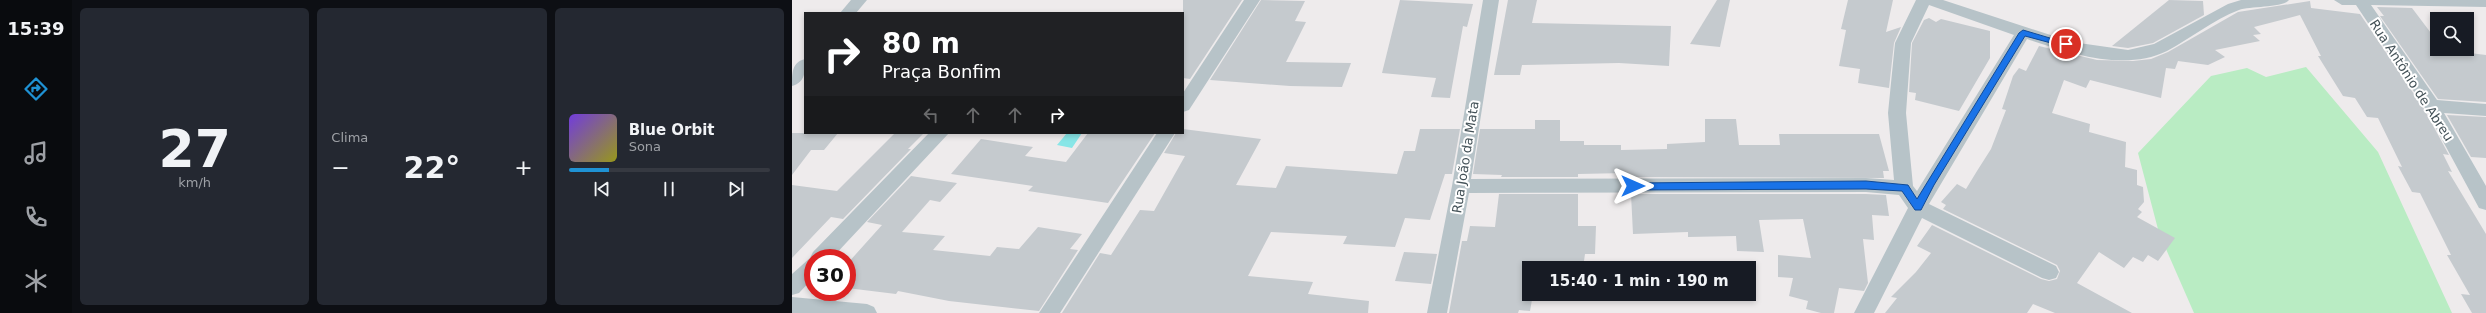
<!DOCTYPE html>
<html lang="pt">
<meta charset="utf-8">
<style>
:root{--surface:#171b24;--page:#242831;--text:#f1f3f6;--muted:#9ea1a6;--line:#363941;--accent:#1f92d4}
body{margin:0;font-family:"DejaVu Sans",sans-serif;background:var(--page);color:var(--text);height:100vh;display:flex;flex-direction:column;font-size:15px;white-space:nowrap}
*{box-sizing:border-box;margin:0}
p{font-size:13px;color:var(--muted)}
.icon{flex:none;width:22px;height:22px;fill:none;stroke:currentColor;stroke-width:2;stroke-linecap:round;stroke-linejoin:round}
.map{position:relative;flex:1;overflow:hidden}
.panel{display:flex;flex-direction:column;gap:8px;padding:8px;background:#0d0f14;width:720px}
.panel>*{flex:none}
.banner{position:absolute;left:12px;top:12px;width:380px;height:122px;border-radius:0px;box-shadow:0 2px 6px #0003;background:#202124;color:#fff;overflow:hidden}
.tools{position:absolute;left:1638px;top:12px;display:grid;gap:8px}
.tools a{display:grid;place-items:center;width:44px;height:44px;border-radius:0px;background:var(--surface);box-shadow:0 2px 6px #0003;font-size:20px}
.speed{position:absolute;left:12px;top:249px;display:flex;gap:8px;font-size:20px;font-weight:700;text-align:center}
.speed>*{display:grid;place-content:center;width:52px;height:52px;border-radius:50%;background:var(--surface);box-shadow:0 2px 6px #0003;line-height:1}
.speed .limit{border:6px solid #d22;background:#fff;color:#111}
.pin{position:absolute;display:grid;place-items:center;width:34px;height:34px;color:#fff;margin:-17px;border:2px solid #fff;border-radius:50%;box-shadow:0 1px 4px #0007}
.me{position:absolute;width:44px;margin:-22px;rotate:90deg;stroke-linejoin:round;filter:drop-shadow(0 0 3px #0008)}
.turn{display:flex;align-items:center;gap:14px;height:84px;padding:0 12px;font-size:18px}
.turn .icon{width:52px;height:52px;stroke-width:2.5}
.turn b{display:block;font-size:28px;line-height:34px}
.lanes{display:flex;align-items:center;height:38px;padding:0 12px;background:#0003;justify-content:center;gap:20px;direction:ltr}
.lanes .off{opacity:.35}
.big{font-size:30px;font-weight:700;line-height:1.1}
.panel .card{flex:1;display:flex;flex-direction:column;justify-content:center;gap:6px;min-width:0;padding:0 14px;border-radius:6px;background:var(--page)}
.panel .dial{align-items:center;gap:0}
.dial b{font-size:52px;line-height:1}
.song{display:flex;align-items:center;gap:12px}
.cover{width:48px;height:48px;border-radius:6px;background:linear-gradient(135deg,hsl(260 70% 55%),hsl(60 70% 35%))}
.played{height:4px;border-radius:2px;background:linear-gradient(90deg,var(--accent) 20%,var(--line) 20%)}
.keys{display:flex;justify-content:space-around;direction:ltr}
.heat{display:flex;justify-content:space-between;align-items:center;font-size:22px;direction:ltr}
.panel .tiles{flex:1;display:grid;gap:8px;grid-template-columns:repeat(3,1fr)}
.trip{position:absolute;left:730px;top:261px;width:234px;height:40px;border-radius:0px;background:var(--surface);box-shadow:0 2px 6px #0003;font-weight:700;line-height:40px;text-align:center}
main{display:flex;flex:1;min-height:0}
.tab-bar{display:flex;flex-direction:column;width:72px;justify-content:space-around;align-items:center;background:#090b0e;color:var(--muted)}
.tab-bar .icon{width:28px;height:28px}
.tab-bar .on{color:var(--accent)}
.tab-bar b{font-size:18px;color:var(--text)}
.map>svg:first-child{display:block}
.green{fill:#b9ecc3}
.water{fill:#88e6e7}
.building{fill:#c5cace}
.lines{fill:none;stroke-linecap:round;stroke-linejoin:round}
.minor{fill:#b7c3c8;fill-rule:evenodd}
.route{fill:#1a73e8;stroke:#114b97}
.labels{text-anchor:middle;stroke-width:4;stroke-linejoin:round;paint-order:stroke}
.street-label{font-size:13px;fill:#445258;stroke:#fff}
</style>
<main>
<nav class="tab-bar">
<b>15:39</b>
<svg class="icon on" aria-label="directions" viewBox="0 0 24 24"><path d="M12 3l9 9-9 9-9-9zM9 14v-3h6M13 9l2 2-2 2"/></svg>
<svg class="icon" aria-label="music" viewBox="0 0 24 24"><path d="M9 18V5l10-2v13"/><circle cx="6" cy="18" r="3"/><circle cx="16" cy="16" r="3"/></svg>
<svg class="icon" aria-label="phone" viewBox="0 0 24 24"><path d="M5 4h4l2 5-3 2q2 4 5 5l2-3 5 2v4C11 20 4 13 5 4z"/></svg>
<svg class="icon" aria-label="climate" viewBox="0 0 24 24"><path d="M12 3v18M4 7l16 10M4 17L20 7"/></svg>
</nav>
<section class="panel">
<div class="tiles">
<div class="card dial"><b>27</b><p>km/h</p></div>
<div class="card"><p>Clima</p>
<div class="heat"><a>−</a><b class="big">22°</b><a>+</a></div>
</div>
<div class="card">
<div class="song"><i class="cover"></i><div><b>Blue Orbit</b><p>Sona</p></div></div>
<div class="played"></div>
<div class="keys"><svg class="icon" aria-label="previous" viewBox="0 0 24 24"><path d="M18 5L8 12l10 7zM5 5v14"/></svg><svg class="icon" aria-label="pause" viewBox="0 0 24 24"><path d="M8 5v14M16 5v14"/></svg><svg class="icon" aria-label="next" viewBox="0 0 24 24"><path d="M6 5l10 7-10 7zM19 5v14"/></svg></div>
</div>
</div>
</section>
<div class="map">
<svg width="1694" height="313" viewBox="0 0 1694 313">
<rect width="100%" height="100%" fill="#eeebec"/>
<path class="green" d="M1514 67 1586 152 1660 313H1402L1367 233 1346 153 1419 76 1455 68 1474 77Z"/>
<path class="water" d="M275 133H290L280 148 265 145Z"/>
<g class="building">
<path d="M391 0H450L398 79 391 78Z"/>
<path d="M469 0 513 1 503 21 514 22 494 62 559 63 550 87 498 86 418 80Z"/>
<path d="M608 0 681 4 675 27 671 26 658 98 639 97 644 78 590 73Z"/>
<path d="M716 0H745L740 23 879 26 877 66 827 63 730 65 728 75H702Z"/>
<path d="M925 0H938L928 47 898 44Z"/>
<path d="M1056 0H1101L1094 32 1109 27 1102 43 1097 88 1066 83 1068 69 1047 66 1054 30 1049 29Z"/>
<path d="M1377 0 1411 1 1412 15 1361 43 1336 48 1320 46Z"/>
<path d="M1518 1 1519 8 1568 14 1632 109 1657 155 1651 154 1660 172 1656 171 1694 234V313H1680L1669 294 1678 295 1655 255H1659L1628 193 1620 192 1606 166 1610 167 1586 118 1575 117 1563 98 1551 96 1526 56H1529L1508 15 1462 27 1469 34 1461 35 1468 41 1423 50 1433 57 1416 65 1386 61 1383 69 1374 68 1369 98 1298 80 1294 88 1272 80 1260 113 1298 124 1297 132 1334 142 1333 167 1345 170V185L1351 187 1352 202 1346 209 1350 212 1345 217 1383 238 1366 261 1356 255 1351 262 1341 257 1332 268 1307 252 1285 283 1340 313H1263L1241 304 1235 313H1093L1105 298 1099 297 1124 272 1139 253 1125 246 1140 225 1249 279 1257 281 1265 279 1268 271 1265 265 1151 209 1154 205 1149 202 1165 184 1174 189 1185 171 1199 149 1214 110 1210 109 1221 76 1227 68 1234 71 1247 46 1305 60 1341 61 1359 59 1376 52 1446 12Z"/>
<path d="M1585 7 1620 8 1645 41V49L1694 55V102L1646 99 1588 16H1592Z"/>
<path d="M1137 18 1144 22 1149 19 1198 31V58L1167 111 1123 100 1124 93 1117 92 1120 43 1132 20Z"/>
<path d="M1655 115 1694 117V158L1679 157Z"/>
<path d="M913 119H944L947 145H988L987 134H1087L1097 171H1091L1092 178 837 177V174L834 173 786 174V177H709L710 175 681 174 688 129H743V120H768V141H792V145H829V150L875 149V144L913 142Z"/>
<path d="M391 129 469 139 444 185 484 188 494 166 605 174 612 151H623L628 129H668L660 174H653L638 220 613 218 603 247 551 244 555 236 479 232 456 276 521 282 516 294 577 301 576 313H270L308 253 319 255 348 210 362 211 393 156 372 153 384 133H391Z"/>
<path d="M0 133H46L32 150H19L0 175Z"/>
<path d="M103 133H132L116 149H119L51 219 39 217 0 258V185L45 191Z"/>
<path d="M296 133H363L316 203 236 191 241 186 159 174 189 139 241 147 233 156 274 162Z"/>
<path d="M119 176 165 183 148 202 138 200 110 232 153 236 141 250 198 256 205 247 227 249 246 227 290 234 278 249 286 250 247 311 157 301 106 291 104 294 55 288V264L90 225 75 222Z"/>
<path d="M707 194H786V226H804L803 254H793L791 268H737V294H741L738 311 727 310 726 313H657L670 241H675L678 226 703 227Z"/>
<path d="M839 194H1074L1094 195 1097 216 1080 215 1082 240 1071 239 1076 283 1072 291 1047 288 1042 313H1029L1014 309 1016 301 997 296 1001 278 986 277V255L1019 258 1011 219 967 220 972 252 945 251 944 236 896 237V232L841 234Z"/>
<path d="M612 252 645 254 639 284 603 281Z"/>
</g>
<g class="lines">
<g class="minor">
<path d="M59 0H75L64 13H48Z"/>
<path d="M452 0H468L397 110 391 112V93Z"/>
<path d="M691 0H707L679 179 1074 178 1102 180 1096 113 1103 43 1124 0H1151L1280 42 1336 50 1362 44 1436 4 1449 0H1497C1491 8 1458 6 1447 10 1421 20 1399 38 1375 51 1332 72 1278 53 1235 39L1137 204 1264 266 1267 272 1264 278 1257 280 1250 278 1130 218 1082 313H1062L1116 208 1107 195 1074 192 677 193 655 313H635L660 186ZM1137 5 1222 35 1125 191 1121 186 1114 113 1119 43Z"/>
<path d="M1542 0H1694V7L1579 5 1645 100 1694 104V116L1652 113 1694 186V210L1687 208 1633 108 1564 5H1550Z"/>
<path d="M13 59C13 71 14 82 0 86 0 73 0 62 13 59Z"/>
<path d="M137 133H157L40 258H21V278L7 293 0 295V274L18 258 21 252Z"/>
<path d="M365 133H383L268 313H247Z"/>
<path d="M0 297 75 304 82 307 85 313H0Z"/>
</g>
</g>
<path class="route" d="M1231 30 1278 44 1274 47 1233 36 1142 185 1129 210H1123L1110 191 1074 189 841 190 837 186 841 183 1074 181 1116 185 1125 199 1227 33Z"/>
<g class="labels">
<g class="street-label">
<text transform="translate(1620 80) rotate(57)" y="5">Rua Antônio de Abreu</text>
<text transform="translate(673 157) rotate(-81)" y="5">Rua João da Mata</text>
</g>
</g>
</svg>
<div class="tools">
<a><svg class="icon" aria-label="search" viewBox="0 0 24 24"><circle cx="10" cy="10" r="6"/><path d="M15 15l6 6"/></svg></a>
</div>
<div class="speed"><div class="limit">30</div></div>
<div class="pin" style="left:1274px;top:44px;background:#d93025"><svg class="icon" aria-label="arrive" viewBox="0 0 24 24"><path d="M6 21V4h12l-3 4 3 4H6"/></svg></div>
<svg class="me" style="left:841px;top:186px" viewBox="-20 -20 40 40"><path d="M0-17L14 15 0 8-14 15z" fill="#1a73e8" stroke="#fff" stroke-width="4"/></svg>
<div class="trip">15:40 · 1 min · 190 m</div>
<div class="banner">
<div class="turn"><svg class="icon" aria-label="right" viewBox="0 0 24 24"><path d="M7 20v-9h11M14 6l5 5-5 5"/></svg><div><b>80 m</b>Praça Bonfim</div></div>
<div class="lanes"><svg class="icon off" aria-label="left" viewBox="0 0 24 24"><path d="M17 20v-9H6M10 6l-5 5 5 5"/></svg><svg class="icon off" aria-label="ahead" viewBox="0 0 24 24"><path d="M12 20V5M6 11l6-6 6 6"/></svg><svg class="icon off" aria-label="ahead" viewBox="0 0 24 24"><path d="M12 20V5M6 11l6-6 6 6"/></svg><svg class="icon" aria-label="right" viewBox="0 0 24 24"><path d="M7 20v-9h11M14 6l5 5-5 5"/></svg></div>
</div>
</div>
</main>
